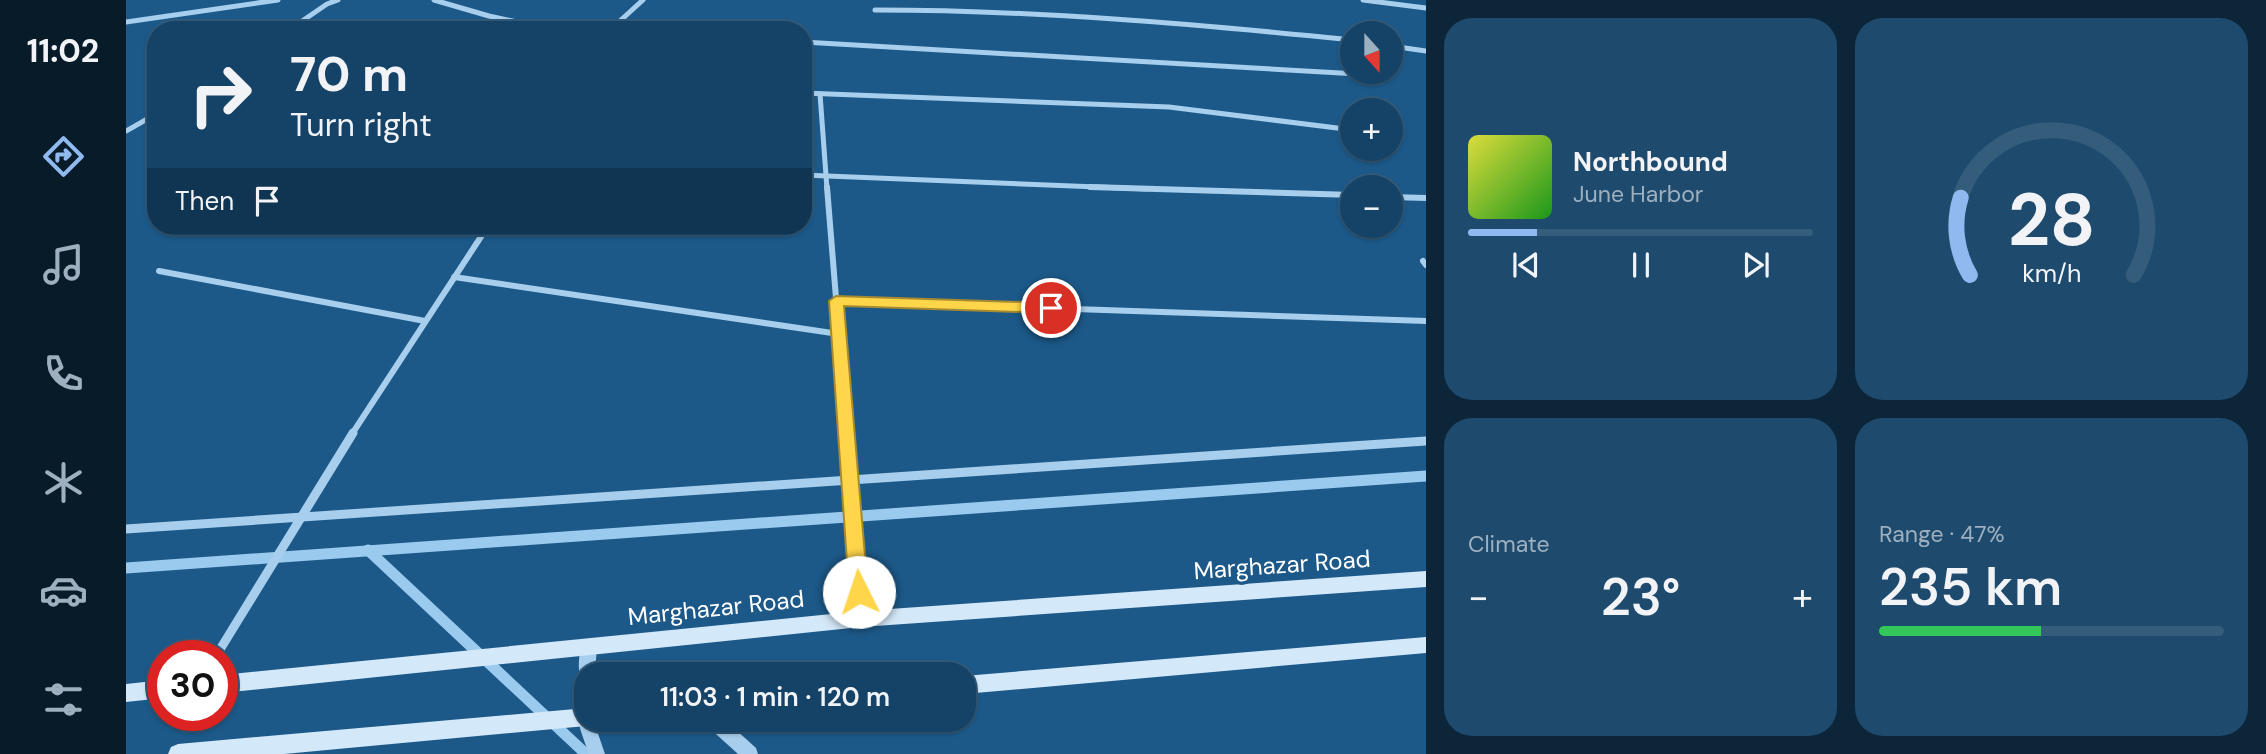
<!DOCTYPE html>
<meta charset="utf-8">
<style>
:root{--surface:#154367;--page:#1e4a6d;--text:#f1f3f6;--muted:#9db0c0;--line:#345c7b;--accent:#90b9f0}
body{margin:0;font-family:"DM Sans",sans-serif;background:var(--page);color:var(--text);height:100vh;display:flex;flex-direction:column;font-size:26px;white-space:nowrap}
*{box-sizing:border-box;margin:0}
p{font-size:23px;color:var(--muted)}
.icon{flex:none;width:38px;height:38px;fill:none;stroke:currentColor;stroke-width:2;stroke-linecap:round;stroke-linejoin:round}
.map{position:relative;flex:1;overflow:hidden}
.panel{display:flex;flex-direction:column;gap:18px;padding:18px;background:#0c2539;width:840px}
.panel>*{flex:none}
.top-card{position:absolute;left:21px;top:21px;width:665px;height:214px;border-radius:28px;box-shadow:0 2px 5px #0004,0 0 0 2px var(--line);background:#154367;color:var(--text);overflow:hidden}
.needle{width:46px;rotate:159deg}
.buttons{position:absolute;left:1214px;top:21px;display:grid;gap:14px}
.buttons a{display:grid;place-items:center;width:63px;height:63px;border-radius:50%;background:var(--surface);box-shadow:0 2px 5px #0004,0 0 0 2px var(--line);font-size:35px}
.speed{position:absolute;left:21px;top:640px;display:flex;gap:14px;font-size:35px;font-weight:700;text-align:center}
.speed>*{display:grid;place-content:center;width:91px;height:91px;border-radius:50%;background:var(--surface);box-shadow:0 2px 5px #0004,0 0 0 2px var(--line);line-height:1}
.speed .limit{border:10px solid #d22;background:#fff;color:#111}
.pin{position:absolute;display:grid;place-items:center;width:60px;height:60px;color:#fff;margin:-30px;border:4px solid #fff;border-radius:50%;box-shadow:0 2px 7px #0007}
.me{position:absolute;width:77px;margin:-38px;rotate:356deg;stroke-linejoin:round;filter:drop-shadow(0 0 5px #0008)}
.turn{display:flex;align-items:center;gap:24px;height:147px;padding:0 28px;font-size:32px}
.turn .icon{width:91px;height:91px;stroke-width:2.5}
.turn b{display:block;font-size:49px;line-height:60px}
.then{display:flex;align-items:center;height:66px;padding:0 28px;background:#0003;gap:14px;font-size:26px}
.big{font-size:52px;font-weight:600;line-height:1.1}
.panel .widget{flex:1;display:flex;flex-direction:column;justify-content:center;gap:10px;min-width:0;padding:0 24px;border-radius:28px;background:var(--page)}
.panel .dial{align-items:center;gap:0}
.dial svg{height:182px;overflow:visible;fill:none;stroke:var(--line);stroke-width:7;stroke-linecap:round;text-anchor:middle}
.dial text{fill:var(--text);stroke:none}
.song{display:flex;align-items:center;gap:21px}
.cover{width:84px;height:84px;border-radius:10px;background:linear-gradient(135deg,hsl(60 70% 55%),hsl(120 70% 35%))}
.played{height:7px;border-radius:4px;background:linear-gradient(90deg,var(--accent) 20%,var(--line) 20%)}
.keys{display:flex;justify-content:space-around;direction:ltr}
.heat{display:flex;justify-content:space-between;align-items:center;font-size:38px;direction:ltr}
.charge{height:10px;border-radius:5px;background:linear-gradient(90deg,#34c759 47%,var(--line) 0)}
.panel .tiles{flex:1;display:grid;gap:18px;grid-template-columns:repeat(2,1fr)}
.trip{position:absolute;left:448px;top:662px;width:402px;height:70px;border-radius:28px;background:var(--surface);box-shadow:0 2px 5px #0004,0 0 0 2px var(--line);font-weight:600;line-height:70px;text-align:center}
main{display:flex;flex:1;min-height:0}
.dock{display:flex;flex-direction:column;width:126px;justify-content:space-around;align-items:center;background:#081b29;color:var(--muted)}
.dock .icon{width:49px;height:49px}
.dock .active{color:var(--accent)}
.dock b{font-size:32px;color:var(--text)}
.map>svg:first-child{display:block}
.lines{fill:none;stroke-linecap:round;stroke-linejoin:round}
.stream{stroke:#9acbee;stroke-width:11}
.minor-far2{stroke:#a7ceec;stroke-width:5}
.minor-far1{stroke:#a7ceec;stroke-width:6}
.minor{stroke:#a7ceec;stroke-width:9}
.tertiary{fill:#a7ceec;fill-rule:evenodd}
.secondary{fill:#d3e8f9;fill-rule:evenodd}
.route{fill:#ffd54a;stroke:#a68a30;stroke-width:2}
.labels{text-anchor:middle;stroke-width:7;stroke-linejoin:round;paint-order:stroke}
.near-street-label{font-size:24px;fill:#fff;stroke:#1c5989}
</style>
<main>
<nav class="dock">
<b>11:02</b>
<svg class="icon active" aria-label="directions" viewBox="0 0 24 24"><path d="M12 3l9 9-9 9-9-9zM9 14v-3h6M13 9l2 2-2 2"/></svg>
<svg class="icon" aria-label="music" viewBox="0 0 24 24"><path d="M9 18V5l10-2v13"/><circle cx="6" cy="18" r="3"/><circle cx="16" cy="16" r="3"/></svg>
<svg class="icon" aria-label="phone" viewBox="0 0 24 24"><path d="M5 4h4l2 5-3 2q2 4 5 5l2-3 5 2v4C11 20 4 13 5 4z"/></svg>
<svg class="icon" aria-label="climate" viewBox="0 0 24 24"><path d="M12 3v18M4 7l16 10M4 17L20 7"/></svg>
<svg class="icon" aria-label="car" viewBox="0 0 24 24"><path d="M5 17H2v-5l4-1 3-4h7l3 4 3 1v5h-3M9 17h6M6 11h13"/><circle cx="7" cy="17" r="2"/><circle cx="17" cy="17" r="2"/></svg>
<svg class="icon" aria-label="filters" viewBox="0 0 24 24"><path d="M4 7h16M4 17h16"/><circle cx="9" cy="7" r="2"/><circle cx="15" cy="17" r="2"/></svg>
</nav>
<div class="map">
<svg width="1300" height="754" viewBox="0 0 1300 754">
<rect width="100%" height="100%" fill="#1c5989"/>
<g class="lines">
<g class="stream">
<path d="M242 550 460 754"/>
<path d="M0 568 1300 476"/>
</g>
<g class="minor-far2">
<path d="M308 0 363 16 429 30"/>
<path d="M1237 0 1300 8"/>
<path d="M749 10C909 10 1068 24 1227 40"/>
<path d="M0 22 152 0"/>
<path d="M487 25 532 30"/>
<path d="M163 30 201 4 212 0"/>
<path d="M484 30 517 0"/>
<path d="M677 42 1232 74"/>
<path d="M1265 46 1300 51"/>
<path d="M677 93 1043 107 1227 130"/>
<path d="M694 94 701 189"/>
<path d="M0 131 30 114"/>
<path d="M677 175 1022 189"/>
</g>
<g class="minor-far1">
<path d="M701 187 721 434"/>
<path d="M964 187 1227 195"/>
<path d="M1265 197 1300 198"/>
<path d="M1297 261 1300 265"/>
<path d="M33 271 299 321"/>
<path d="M328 277 713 334"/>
<path d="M711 301 1300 321"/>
<path d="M226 434 362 226"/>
</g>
<g class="minor">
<path d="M720 433 735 619"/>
<path d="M0 529 1300 441"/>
<path d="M90 656 227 433"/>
</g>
<g class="tertiary">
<path d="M463 639 469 641 471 646 469 674H460V719H467L479 754H463C455 731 444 707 454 682L459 681 455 679C451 669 453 651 457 641Z"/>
<path d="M578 719H598L630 748 632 754H612L580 725Z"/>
</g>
<g class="secondary">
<path d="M1300 571V587L735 627 96 693V675L735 611Z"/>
<path d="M1300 637V653L838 694V676Z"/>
<path d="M37 680V698L0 702V684Z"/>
<path d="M460 708V719H468L467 724 460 726 158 754H42L45 747 52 744Z"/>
</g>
</g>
<path class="route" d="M710 296 925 303 932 308 925 313 718 306 742 592 740 598 733 601 726 598 723 592 703 301Z"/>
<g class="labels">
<g class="near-street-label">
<text transform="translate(1156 565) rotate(-4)" y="8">Marghazar Road</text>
<text transform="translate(590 608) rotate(-6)" y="8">Marghazar Road</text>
</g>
</g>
</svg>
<div class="buttons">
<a><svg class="needle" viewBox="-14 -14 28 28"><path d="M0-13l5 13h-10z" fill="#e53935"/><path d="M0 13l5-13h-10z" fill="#9db0c0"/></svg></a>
<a>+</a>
<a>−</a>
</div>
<div class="speed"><div class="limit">30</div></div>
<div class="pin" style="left:925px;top:308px;background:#d93025"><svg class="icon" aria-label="arrive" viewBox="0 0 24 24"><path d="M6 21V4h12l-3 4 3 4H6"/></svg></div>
<svg class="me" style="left:733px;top:592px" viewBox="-20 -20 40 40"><circle r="19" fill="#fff"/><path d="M0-13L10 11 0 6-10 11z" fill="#ffd54a"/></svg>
<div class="trip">11:03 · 1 min · 120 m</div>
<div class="top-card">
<div class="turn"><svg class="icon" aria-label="right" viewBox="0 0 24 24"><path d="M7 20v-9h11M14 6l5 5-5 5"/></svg><div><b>70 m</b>Turn right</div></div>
<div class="then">Then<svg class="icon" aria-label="arrive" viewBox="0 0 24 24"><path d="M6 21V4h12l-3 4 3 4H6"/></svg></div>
</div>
</div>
<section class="panel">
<div class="tiles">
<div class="widget">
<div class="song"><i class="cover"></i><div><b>Northbound</b><p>June Harbor</p></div></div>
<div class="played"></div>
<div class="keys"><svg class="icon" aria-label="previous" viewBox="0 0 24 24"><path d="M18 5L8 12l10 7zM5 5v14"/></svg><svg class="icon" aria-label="pause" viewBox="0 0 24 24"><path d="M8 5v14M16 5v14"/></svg><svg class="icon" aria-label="next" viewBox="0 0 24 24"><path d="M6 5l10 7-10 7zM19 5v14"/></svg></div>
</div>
<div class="widget dial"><svg viewBox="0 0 100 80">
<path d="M14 69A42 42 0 1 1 86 69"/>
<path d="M14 69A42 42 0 0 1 10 35" stroke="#90b9f0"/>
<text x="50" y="56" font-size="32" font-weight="700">28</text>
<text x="50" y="72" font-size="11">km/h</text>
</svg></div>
<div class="widget"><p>Climate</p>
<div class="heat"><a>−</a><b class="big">23°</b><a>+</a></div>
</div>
<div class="widget"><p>Range · 47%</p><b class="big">235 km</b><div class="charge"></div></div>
</div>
</section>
</main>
